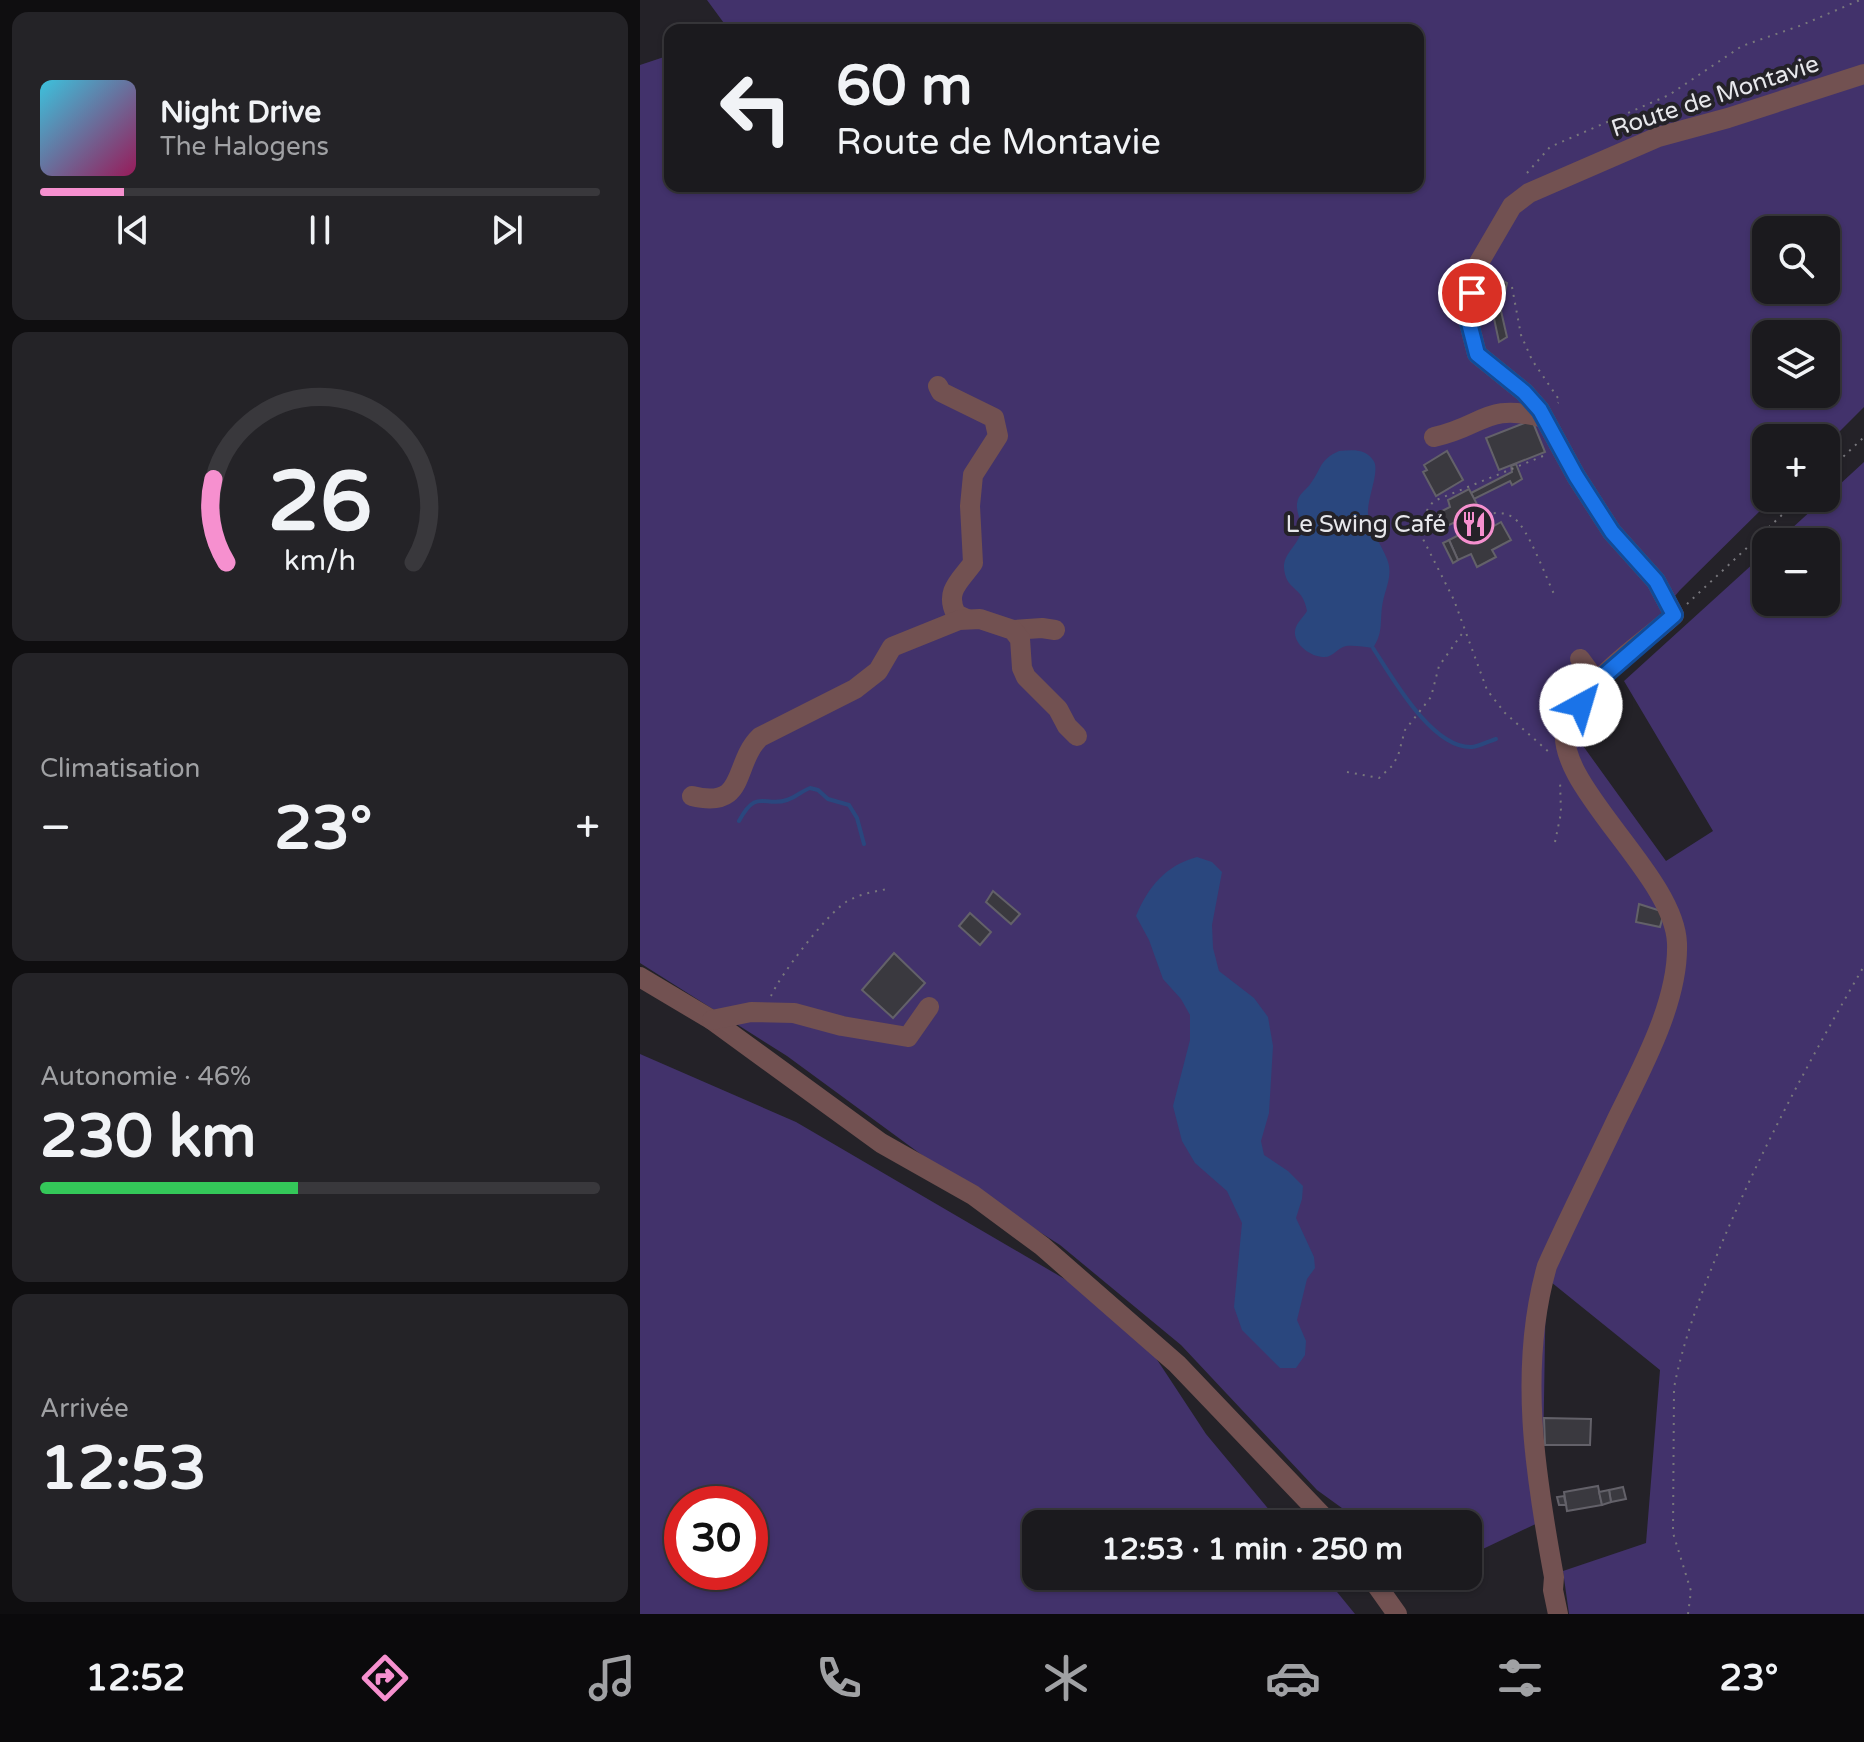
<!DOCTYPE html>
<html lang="fr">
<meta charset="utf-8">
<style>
:root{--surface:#1b1a1e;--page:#242327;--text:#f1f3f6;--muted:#a0a1a4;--line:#39383c;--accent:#f690cf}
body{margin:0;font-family:"Varela Round",sans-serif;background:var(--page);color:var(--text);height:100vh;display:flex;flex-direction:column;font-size:30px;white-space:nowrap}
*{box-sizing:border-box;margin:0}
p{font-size:26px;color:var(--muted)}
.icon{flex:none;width:44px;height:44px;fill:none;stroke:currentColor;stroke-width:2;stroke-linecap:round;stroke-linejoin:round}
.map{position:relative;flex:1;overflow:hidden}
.side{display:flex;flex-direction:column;gap:12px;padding:12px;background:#0f0e10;width:640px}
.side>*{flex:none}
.guide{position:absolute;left:24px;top:24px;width:760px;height:168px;border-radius:16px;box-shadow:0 2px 6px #0004,0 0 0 2px var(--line);background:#1b1a1e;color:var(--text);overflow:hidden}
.fabs{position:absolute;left:1112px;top:216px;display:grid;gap:16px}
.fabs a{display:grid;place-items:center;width:88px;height:88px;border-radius:16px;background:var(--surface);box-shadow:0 2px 6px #0004,0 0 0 2px var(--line);font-size:40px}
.speed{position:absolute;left:24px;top:1486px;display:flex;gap:16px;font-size:40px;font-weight:700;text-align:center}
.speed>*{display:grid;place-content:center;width:104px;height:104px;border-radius:50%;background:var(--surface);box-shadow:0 2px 6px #0004,0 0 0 2px var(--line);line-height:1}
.speed .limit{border:12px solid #d22;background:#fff;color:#111}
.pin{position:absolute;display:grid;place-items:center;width:68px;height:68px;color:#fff;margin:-34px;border:4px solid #fff;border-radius:50%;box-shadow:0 2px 8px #0007}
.me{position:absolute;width:88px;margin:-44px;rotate:39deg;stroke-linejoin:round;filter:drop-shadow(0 0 6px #0008)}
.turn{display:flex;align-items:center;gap:28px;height:168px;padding:0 40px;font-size:36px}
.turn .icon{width:104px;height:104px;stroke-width:2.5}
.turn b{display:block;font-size:56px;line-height:68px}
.big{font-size:60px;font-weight:700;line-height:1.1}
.side .tile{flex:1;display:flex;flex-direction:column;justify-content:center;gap:12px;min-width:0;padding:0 28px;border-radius:16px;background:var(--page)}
.side .dial{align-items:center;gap:0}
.dial svg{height:208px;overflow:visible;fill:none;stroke:var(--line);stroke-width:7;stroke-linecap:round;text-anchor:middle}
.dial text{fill:var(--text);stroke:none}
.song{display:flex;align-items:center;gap:24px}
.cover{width:96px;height:96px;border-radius:12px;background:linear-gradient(135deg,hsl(190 70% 55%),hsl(330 70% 35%))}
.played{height:8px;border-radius:4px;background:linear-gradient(90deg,var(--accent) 15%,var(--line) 15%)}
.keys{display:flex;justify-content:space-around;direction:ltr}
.heat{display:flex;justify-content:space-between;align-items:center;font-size:44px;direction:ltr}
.charge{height:12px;border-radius:6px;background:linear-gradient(90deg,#34c759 46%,var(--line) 0)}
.trip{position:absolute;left:382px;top:1510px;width:460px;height:80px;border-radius:16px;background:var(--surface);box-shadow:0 2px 6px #0004,0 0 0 2px var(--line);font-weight:700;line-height:80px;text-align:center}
.tab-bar{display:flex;height:128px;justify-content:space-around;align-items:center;background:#0b0a0c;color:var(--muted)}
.tab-bar .icon{width:56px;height:56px}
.tab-bar .selected{color:var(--accent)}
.tab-bar b{font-size:36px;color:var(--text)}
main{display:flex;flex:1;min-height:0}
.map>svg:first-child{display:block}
.green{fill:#42326b;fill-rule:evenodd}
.water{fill:#2a477e}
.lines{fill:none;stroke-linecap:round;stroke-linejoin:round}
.stream{stroke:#2a477e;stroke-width:4}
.building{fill:#3a393f;stroke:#636169;stroke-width:2}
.path{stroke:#78777c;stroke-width:2;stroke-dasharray:2 6;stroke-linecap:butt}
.minor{stroke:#725151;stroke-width:20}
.route-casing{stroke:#114b97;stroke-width:20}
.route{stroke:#1a73e8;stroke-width:14}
.labels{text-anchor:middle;stroke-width:8;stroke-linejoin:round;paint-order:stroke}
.street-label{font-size:24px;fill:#e7e7eb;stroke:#242228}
.poi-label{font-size:24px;fill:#e7e7eb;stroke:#242228;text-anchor:end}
</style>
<main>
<section class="side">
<div class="tile">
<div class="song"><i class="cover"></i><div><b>Night Drive</b><p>The Halogens</p></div></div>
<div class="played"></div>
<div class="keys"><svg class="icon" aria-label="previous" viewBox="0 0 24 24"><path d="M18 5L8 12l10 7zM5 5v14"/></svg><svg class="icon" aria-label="pause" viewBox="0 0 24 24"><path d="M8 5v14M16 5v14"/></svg><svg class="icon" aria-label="next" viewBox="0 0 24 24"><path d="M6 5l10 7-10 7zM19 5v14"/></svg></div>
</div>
<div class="tile dial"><svg viewBox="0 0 100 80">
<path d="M14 69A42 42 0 1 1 86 69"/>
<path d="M14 69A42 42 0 0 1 9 37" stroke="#f690cf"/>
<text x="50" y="56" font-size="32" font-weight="700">26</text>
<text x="50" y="72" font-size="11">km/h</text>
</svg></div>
<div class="tile"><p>Climatisation</p>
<div class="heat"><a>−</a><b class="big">23°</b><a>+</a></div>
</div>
<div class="tile"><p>Autonomie · 46%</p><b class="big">230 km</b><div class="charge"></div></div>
<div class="tile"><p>Arrivée</p><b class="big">12:53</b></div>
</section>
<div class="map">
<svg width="1224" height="1614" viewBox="0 0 1224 1614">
<rect width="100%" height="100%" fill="#242228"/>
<g class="green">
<path d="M67 0H1224V407L1186 445V438H1126V498H1133L1040 590 928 725 1026 861 1073 831 984 681 1126 552V602H1186V542H1137L1224 462V1614H929L923 1571 1006 1543 1020 1370 906 1278 902 1521 828 1556V1524H724L677 1490 541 1345 420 1245 301 1169 147 1056 0 963V65L30 55V186H778V30H89ZM1126 230H1186V290H1126ZM1126 334H1186V394H1126Z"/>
<path d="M0 1054 156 1122 440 1288 510 1349 566 1434 641 1524H396V1576H684L715 1614H0ZM42 1504H110V1572H42Z"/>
</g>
<g class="water">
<path d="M699 451C712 450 725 448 733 460 741 469 727 498 728 513 729 530 741 543 747 559 754 576 744 590 742 607 740 623 743 633 733 648 725 647 714 645 706 646 697 648 693 658 683 657 670 657 650 642 656 627 658 622 664 616 667 611 663 587 649 591 645 574 640 556 655 549 660 535 664 524 656 514 657 504 658 493 666 491 671 483 682 468 679 460 699 451Z"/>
<path d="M557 857 572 862 582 872 572 925 573 948 579 971 614 998 628 1017 633 1046 629 1113 621 1141 624 1155 648 1171 663 1186 662 1199 656 1218 674 1257 675 1268 667 1279 657 1320 666 1341 665 1355 656 1368H640L602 1330 594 1307 602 1223 587 1191 555 1163 542 1141 533 1106 550 1040V1015L541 999 523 979 509 940 496 916C508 887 526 865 557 857Z"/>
</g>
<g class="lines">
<g class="stream">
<path d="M733 648C752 677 792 749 832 747 840 746 849 741 856 739"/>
<path d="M99 821C117 787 125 808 147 800 156 797 162 791 170 788L178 790 188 799 209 805 217 818 224 844"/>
</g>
</g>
<g class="building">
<path d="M859 279 867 283 861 311 867 337 859 342 852 309Z"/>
<path d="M892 420 905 452 859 470 846 438Z"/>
<path d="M807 451 823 480 796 496 783 472 787 470 784 465Z"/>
<path d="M876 464 882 479 872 485 870 481 834 499 831 493 872 472 871 466Z"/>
<path d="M829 489 840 510 834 513 843 532 861 522 871 540 852 550 856 557 837 567 831 554 818 560 809 540 821 534 815 522 805 527 798 513 810 507 808 500Z"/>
<path d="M809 540 818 560 813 563 803 543Z"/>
<path d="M353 891 380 914 371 924 346 902Z"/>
<path d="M999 904 1024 912 1020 927 996 922Z"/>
<path d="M330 913 351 932 340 945 319 926Z"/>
<path d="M254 953 285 983 253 1018 222 990Z"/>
<path d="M904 1418 951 1419 950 1445H905Z"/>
<path d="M958 1486 962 1505 927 1511 924 1492Z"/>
<path d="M983 1487 986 1499 971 1502 969 1490Z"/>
<path d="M969 1490 971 1502 962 1505 959 1492Z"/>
<path d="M924 1496 926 1505H919L917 1497Z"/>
</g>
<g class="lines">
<g class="path">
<path d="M887 173 910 147 1029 95 1102 46 1162 25 1220 0"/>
<path d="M872 287 881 335 892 360 920 401 918 403"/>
<path d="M903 456 794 501C784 512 779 524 783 539L814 600 847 690 865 713 910 753"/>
<path d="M1186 473 1224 437"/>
<path d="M838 516C850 513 865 510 875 519 888 529 906 577 914 594"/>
<path d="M1047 604 1160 498"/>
<path d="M707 772 739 778 752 766 758 756 765 730 791 697 799 666 824 631"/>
<path d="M915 842 921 813 920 780"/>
<path d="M131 996C140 975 187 914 206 902 219 894 233 892 247 889"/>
<path d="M1048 1614 1051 1591 1033 1533 1034 1388C1044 1336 1064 1286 1084 1238 1124 1144 1173 1054 1224 966"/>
</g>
<g class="minor">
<path d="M298 386 301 392 354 418 358 436 333 475 330 506 333 563C321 580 304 591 316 614L327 619"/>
<path d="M794 437C845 426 845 402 904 418"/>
<path d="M373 630 402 628 415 630"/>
<path d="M940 659 972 703"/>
<path d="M52 796C108 810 92 764 120 737L215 689 238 671 252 647 319 620 340 619 373 630 380 639 382 668 386 677 418 709 427 726 437 736"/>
<path d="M0 977 72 1020 241 1143 333 1195 402 1246 537 1364 690 1524"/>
<path d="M72 1020 111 1012 154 1013 202 1026 268 1037 289 1007"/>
<path d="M730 1576 757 1614"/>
<path d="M918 1614 913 1590 914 1577C895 1474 878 1368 907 1266 929 1217 954 1168 977 1119 1002 1068 1039 1001 1037 943 1034 872 906 780 927 721 929 714 938 709 942 703 947 697 951 689 956 683 978 658 1009 638 1034 615L1016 581 972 532 936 476 900 410 884 392 837 354 828 319 837 266 872 206 889 193 1018 137 1088 118 1224 74"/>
</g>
</g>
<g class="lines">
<g class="route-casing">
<path id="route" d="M832 293 828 319 837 354 884 392 900 410 936 476 972 532 1016 581 1034 615 958 681 941 705"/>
</g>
<use href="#route" class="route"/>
</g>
<defs>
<g id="restaurant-ring" transform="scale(2)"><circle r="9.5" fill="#242228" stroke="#f690cf" stroke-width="1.5"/><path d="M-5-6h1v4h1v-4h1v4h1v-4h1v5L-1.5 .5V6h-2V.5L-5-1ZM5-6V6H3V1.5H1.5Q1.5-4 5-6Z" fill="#f690cf"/></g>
</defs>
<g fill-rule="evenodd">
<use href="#restaurant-ring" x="834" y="524"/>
</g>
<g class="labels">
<g class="street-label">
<text transform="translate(1075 96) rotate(-18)" y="8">Route de Montavie</text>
</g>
<g class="poi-label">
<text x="806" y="532">Le Swing Café</text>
</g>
</g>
</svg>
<div class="fabs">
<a><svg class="icon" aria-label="search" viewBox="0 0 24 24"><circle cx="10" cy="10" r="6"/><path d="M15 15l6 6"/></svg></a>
<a><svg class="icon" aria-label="layers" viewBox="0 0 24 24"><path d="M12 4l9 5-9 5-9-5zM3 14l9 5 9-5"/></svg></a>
<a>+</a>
<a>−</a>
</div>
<div class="speed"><div class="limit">30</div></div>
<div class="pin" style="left:832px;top:293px;background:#d93025"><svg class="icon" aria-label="arrive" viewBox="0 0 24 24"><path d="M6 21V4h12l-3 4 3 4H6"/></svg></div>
<svg class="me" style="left:941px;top:705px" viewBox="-20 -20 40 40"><circle r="19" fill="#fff"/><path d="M0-13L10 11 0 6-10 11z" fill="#1a73e8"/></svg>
<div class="trip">12:53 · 1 min · 250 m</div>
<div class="guide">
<div class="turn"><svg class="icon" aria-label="left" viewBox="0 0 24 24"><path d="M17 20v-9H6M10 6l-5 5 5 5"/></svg><div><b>60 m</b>Route de Montavie</div></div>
</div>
</div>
</main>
<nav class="tab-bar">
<b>12:52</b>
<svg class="icon selected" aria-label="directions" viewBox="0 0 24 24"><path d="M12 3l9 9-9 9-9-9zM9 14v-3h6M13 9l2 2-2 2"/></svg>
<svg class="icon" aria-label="music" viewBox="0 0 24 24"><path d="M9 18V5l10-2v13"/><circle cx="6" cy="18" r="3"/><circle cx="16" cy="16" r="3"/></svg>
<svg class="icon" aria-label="phone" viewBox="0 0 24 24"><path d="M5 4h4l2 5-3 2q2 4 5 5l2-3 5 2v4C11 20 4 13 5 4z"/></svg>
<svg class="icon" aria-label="climate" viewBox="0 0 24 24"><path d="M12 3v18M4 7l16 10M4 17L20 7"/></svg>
<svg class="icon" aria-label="car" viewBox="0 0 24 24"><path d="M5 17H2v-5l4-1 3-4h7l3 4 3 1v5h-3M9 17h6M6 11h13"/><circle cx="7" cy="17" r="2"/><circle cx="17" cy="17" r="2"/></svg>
<svg class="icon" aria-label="filters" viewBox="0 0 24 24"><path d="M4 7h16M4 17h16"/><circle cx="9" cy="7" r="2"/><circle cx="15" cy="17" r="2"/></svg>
<b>23°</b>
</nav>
